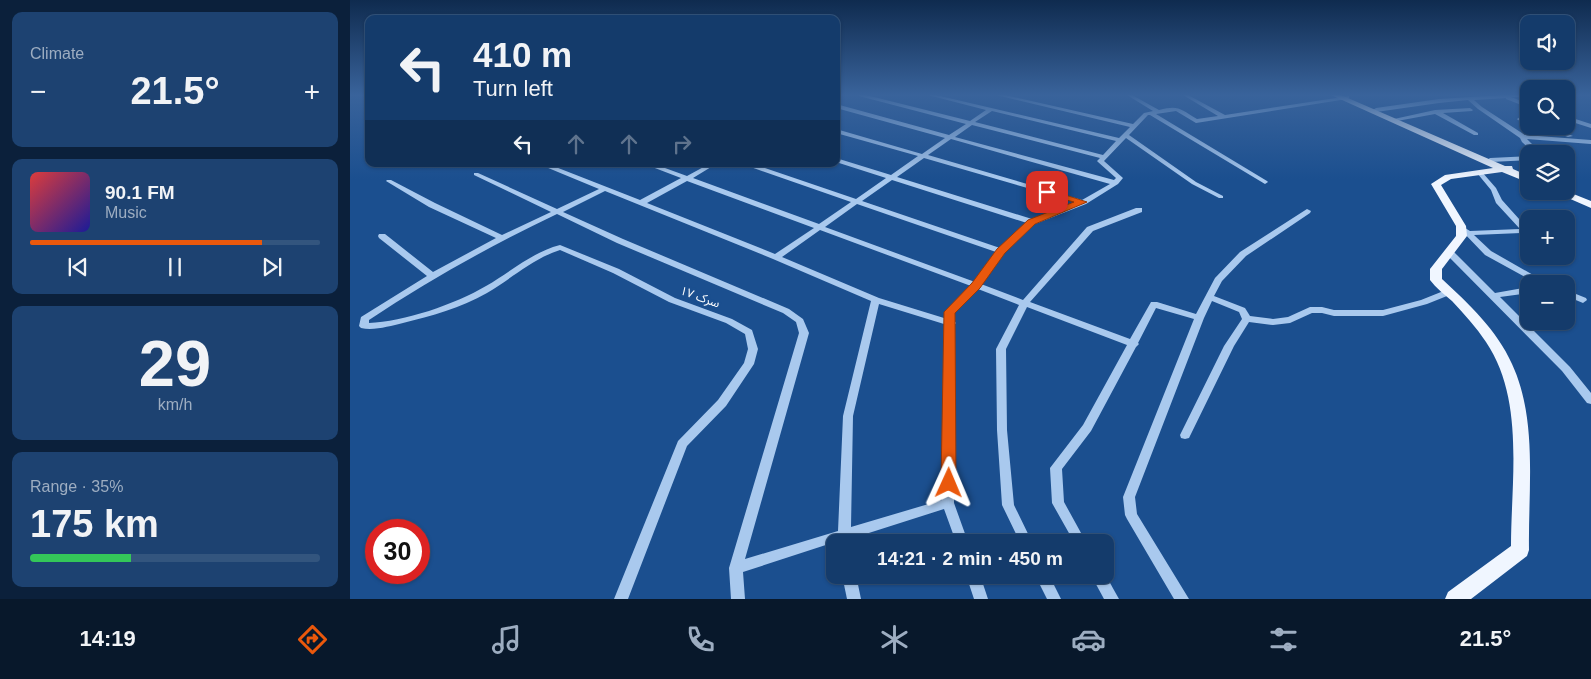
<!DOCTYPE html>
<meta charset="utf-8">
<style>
:root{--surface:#143b6b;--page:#1d4271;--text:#f1f3f6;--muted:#9dadc1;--line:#33557e;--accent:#ea580c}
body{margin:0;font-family:Helvetica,"Noto Sans Arabic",sans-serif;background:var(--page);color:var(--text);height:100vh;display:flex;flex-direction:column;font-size:19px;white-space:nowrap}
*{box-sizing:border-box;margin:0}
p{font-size:16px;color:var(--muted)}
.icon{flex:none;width:28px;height:28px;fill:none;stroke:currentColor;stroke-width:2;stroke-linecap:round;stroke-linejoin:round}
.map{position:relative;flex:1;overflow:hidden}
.panel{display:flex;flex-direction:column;gap:12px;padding:12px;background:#0b203b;width:350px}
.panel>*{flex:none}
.banner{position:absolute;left:15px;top:15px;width:475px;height:152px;border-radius:10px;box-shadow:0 1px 4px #0004,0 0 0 1px var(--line);background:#143b6b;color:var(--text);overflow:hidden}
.tools{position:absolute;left:1170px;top:15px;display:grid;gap:10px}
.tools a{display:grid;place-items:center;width:55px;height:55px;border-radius:10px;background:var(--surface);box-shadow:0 1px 4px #0004,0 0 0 1px var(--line);font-size:25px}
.speed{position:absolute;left:15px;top:519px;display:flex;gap:10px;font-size:25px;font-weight:700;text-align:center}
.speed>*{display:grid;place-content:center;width:65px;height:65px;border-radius:50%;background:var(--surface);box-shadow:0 1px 4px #0004,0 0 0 1px var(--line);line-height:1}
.speed .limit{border:8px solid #d22;background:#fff;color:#111}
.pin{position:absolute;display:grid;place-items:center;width:42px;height:42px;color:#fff;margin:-21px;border-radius:10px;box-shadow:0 2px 8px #0006}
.me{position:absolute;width:55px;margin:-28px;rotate:1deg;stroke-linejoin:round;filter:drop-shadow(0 0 4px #0008)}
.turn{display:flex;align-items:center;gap:18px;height:105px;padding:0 25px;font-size:22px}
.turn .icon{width:65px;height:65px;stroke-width:2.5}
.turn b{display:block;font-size:35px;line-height:42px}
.lanes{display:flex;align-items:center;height:48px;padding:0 25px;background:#0003;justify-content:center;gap:25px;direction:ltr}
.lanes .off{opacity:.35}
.big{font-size:38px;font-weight:700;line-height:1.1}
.panel .tile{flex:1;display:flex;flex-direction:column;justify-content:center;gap:8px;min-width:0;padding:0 18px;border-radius:10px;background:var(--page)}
.panel .dial{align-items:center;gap:0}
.dial b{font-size:65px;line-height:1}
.song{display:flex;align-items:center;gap:15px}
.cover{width:60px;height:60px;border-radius:8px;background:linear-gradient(135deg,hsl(0 70% 55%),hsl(240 70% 35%))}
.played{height:5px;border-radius:2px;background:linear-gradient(90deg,var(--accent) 80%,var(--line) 80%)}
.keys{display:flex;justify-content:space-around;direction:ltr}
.heat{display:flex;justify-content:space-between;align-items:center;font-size:28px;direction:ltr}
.charge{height:8px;border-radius:4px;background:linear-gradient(90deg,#34c759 35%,var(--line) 0)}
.trip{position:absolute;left:476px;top:534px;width:288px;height:50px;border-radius:10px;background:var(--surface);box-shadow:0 1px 4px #0004,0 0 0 1px var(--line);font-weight:700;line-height:50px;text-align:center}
.dock{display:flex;height:80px;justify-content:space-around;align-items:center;background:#08182b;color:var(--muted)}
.dock .icon{width:35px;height:35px}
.dock .active{color:var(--accent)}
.dock b{font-size:22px;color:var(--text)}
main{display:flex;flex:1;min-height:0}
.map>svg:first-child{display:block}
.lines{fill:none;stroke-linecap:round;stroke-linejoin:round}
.minor{fill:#a9c9ee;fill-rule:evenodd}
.major{fill:#f0f6ff;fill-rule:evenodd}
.route{fill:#ea580c;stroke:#983908}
.labels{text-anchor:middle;stroke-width:5;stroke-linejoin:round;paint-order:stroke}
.street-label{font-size:12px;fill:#fff;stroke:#1b4f8f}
</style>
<main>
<section class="panel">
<div class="tile"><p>Climate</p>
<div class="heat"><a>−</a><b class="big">21.5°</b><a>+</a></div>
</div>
<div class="tile">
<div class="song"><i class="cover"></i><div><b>90.1 FM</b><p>Music</p></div></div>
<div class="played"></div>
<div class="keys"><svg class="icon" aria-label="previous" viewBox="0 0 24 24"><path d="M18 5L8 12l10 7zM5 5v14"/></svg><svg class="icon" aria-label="pause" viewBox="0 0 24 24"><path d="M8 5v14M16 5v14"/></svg><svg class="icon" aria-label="next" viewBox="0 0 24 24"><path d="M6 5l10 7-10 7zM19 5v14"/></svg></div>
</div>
<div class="tile dial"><b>29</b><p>km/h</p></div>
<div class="tile"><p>Range · 35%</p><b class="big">175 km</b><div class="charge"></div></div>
</section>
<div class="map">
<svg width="1241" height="599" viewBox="0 0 1241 599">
<rect width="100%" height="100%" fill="#1b4f8f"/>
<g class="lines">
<g class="minor">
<path d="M509 95H516L620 121 636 110 578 95H586L769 138 780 127 646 95H655L783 124 794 113 803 111 777 95H782L809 110C829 105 830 109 847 119L868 116 833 95H838L875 115 999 96V98L997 99 846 123 826 111 806 114 917 181 918 182 915 184 800 115H798L779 135 846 182 873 196V198H869L842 184 776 138 754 161 773 178 768 184 736 204 685 224 654 253 631 284 673 300 737 227 786 208H792V212L743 231 680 302 780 339 801 302H807L846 314 865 278 890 252 957 209 961 211 960 213 896 256 872 281 864 296 895 308 900 316 923 319 938 317 960 307H972L984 310H1033L1071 300 1096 290H1102L1103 292 1102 294 1077 304 1033 316H984L972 313H962L940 323 923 325 899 322 884 346 839 438 835 439 831 438 830 435 874 346 892 319 889 312 862 301 854 318 785 497 787 514 839 599H824L777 519 775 515 773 497 844 319 806 308 788 343 789 344 786 347 741 431 712 469 714 502 736 542H724L702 503 700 468 733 425 777 345 677 307 656 349 657 430 664 505 682 542H670L652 505 647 430 646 349 669 305 628 289 603 313 604 321 606 323 604 325V503L618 542H606L594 509 500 539V542H485L393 572 395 599H381L379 568 449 333 446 322 433 313 267 243 207 214C142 245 79 280 19 320V323C53 322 106 304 136 286 161 272 182 252 210 245L269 269 325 298 382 319 402 330 408 349 404 364 376 406 337 446 278 599H264L328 441 368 400 394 363 398 349 395 334 376 323 319 302 263 273 210 250C182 259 161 279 137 293 111 308 81 316 53 323 40 326 24 331 11 328L9 326 11 317 77 276 29 238 28 236 29 234H35L83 272 146 238 79 207 36 181 37 180H41L85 203 152 235 201 212 124 175V173H128L207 209 249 189 191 165 190 164H198L290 200 331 178 297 165 296 164H304L337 176 359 164H366L343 178 469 224 501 202 395 165 394 164H403L506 199 536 178 486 162V158L541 175 568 156 486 133V129L572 154 595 138 486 108V104L599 135 616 124 509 96ZM642 111 766 141 753 155 625 122ZM622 125 750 158 747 161 748 162 766 178 764 180 605 137ZM601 139 760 184 732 200 578 155ZM574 158 726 202 682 219 547 177ZM542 180 677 223 650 248 512 201ZM337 181 464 228 425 254 297 203ZM255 191 423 259 521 301 493 416 488 531 395 559 459 333 453 319 439 309 273 239 213 212ZM507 204 646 252 625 282 475 227ZM470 230 621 286 596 310 594 318 529 298 432 257ZM529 304 594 324 592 500 501 527 503 416Z"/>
<path d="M1153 95H1172L1170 97H1161L1179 104V108L1156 99V98L1124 100 1132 107 1175 135 1241 140V144L1177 139 1192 154H1185L1172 142 1170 138 1128 109 1118 100 1089 103 1026 112 1023 110 1026 108 1089 99Z"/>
<path d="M1120 108 1123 110 1122 111 1093 113 1128 133V135H1124L1085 114 1047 121 1044 119 1085 110Z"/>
<path d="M1216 116 1241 124V128L1216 120Z"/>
<path d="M1170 117 1179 120V124L1168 120 1167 119Z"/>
<path d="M1188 126H1197L1223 136 1218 137Z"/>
<path d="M1179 156V160L1140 162 1137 160 1140 158Z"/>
<path d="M1130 171 1132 172 1146 188 1152 200 1178 229 1171 233 1124 235 1141 251 1199 284H1188L1135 255 1111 230 1115 228 1120 231 1170 229 1146 203 1141 190 1127 173Z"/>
<path d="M1097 251H1103L1145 293 1179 287V293L1150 297 1220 367 1241 393V404L1237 403 1212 371 1097 255 1096 253Z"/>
<path d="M1216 290 1236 298 1237 300 1233 303 1216 296Z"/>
<path d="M755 574 769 599H754L741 575Z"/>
<path d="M492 575H506L511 599H497Z"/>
<path d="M616 575H630L638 599H624Z"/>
<path d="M685 575H699L711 599H697Z"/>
</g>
<g class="major">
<path d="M981 95H991L1155 166H1162L1163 169 1179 176V183L1152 172 1101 179 1091 185 1116 226 1117 236 1092 269V279C1119 304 1147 330 1162 364 1188 420 1178 490 1179 550L1177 556 1121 599H1095L1098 592 1161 546C1161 480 1175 400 1136 342 1126 327 1114 314 1102 301 1094 294 1086 288 1080 280V269L1106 236V226L1081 184 1095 175 1143 168Z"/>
<path d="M1202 191H1216L1241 201V208Z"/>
</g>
</g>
<linearGradient id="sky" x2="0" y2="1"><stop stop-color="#0f2b4f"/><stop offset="0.53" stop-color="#39639b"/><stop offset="1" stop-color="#39639b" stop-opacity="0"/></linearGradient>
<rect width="1241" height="179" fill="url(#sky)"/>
<path class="route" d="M697 189 737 202 685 224 655 253 630 288 605 313 606 483 604 487 599 489 593 487 591 483 594 312 622 283 647 249 678 220 724 202 694 194V190Z"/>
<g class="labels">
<g class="street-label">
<text transform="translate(350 297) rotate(20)" y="4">سرک ۱۷</text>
</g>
</g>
</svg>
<div class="tools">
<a><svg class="icon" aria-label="sound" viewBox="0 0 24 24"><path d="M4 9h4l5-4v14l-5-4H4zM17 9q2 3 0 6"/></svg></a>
<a><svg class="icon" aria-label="search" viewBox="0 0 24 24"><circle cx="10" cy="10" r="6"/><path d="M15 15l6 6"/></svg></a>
<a><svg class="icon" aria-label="layers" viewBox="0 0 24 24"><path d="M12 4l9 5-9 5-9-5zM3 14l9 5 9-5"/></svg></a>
<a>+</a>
<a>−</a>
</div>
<div class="speed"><div class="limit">30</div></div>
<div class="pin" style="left:697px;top:192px;background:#d93025"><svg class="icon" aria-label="arrive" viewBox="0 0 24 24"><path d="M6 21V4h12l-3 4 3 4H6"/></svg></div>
<svg class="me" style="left:599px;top:483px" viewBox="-20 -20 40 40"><path d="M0-17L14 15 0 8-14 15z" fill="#ea580c" stroke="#fff" stroke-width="4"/></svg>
<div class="trip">14:21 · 2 min · 450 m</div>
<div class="banner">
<div class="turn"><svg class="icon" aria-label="left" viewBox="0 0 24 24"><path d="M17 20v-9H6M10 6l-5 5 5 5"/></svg><div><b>410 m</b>Turn left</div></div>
<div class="lanes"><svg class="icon" aria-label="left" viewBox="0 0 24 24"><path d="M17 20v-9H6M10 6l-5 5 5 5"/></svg><svg class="icon off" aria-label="ahead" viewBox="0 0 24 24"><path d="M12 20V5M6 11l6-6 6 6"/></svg><svg class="icon off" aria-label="ahead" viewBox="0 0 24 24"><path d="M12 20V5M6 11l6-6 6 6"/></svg><svg class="icon off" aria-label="right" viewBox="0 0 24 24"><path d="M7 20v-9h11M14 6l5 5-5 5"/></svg></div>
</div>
</div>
</main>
<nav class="dock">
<b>14:19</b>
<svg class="icon active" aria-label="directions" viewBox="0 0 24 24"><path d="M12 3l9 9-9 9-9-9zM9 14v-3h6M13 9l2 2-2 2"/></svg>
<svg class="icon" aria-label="music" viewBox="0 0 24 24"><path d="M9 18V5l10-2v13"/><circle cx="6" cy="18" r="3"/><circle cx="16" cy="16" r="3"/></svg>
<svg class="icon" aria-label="phone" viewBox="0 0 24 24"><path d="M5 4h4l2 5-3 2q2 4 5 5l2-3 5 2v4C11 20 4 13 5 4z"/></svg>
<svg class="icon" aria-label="climate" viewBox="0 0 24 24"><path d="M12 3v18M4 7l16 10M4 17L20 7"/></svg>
<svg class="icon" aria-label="car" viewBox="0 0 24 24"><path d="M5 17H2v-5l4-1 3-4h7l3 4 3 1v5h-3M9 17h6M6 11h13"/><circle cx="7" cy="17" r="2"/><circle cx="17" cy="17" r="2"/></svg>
<svg class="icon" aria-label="filters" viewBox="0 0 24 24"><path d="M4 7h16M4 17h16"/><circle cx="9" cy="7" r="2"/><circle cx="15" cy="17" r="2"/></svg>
<b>21.5°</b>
</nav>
